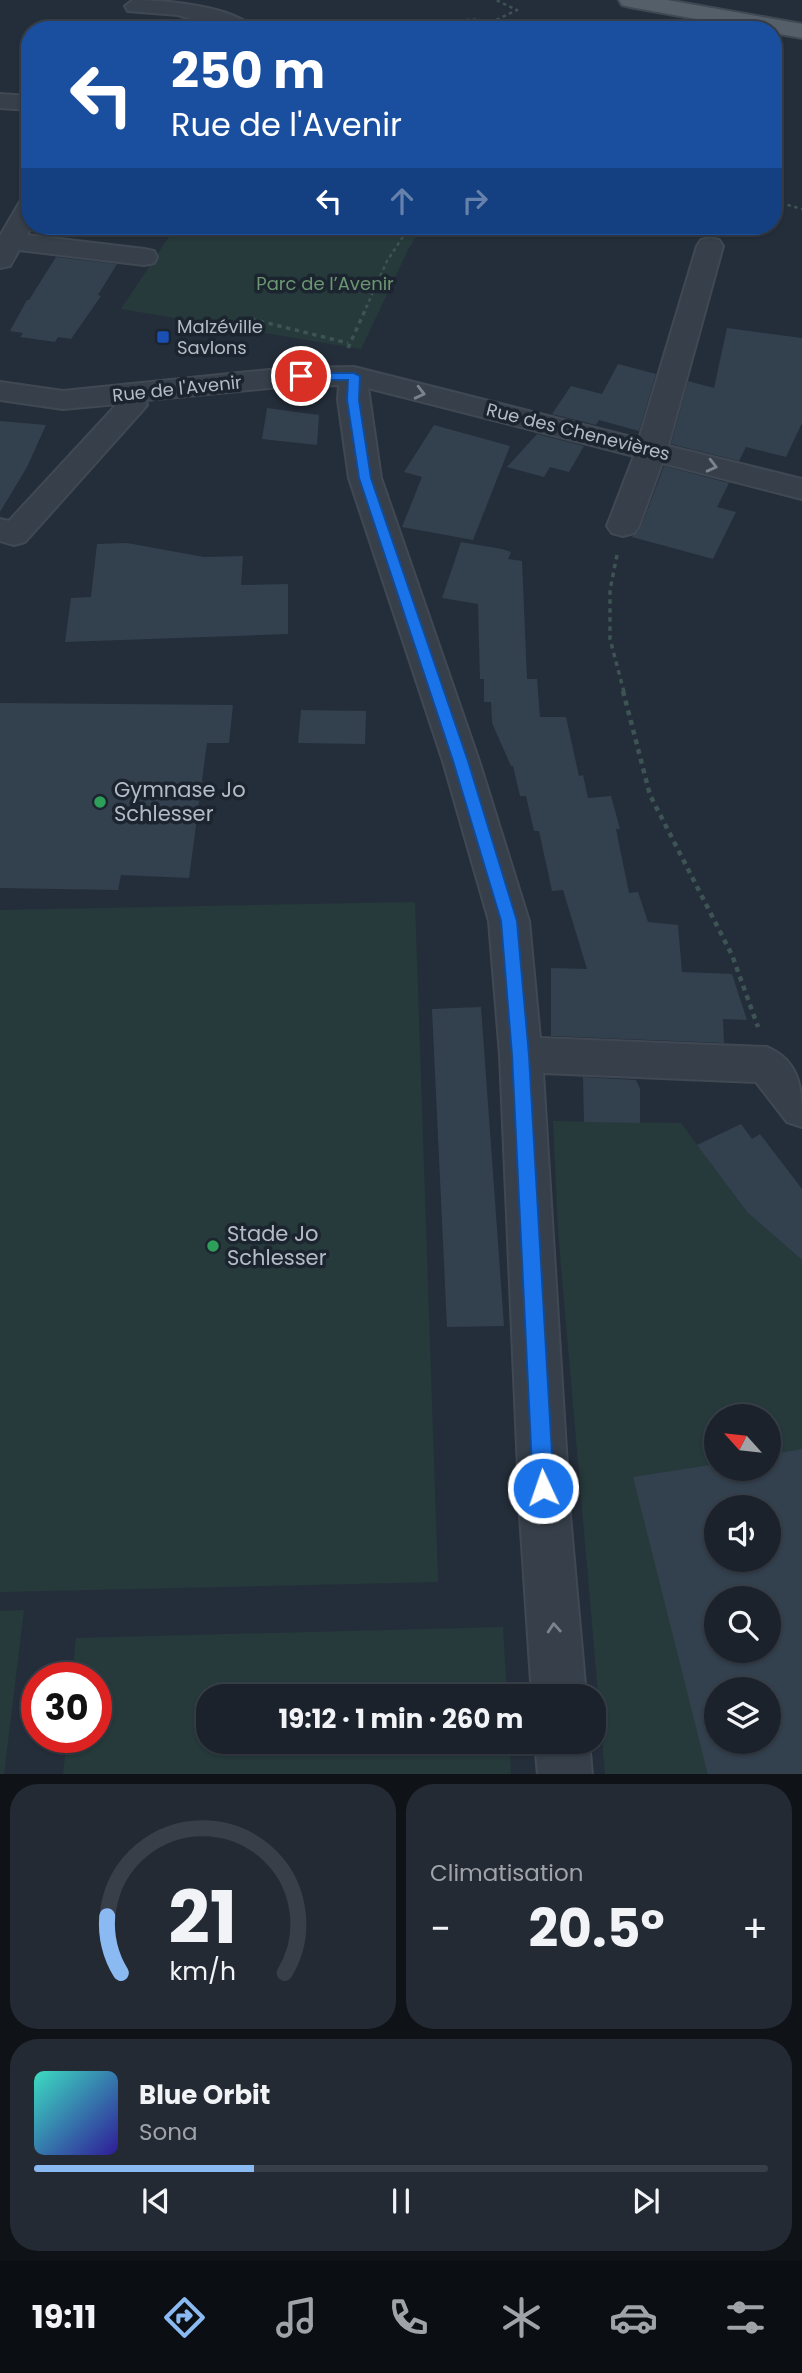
<!DOCTYPE html>
<html lang="fr">
<meta charset="utf-8">
<style>
:root{--surface:#1b222c;--page:#242a34;--text:#f1f3f6;--muted:#a0a4a9;--line:#393f48;--accent:#8bb9f2}
body{margin:0;font-family:Poppins,sans-serif;background:var(--page);color:var(--text);height:100vh;display:flex;flex-direction:column;font-size:26px;white-space:nowrap}
*{box-sizing:border-box;margin:0}
p{font-size:23px;color:var(--muted)}
.icon{flex:none;width:38px;height:38px;fill:none;stroke:currentColor;stroke-width:2;stroke-linecap:round;stroke-linejoin:round}
.map{position:relative;height:1774px;overflow:hidden}
.sheet{display:flex;flex-direction:column;gap:10px;padding:10px;background:#0f1318;flex:1}
.sheet>*{flex:none}
.hud{position:absolute;left:21px;top:21px;width:761px;height:214px;border-radius:28px;box-shadow:0 2px 5px #0004,0 0 0 2px var(--line);background:#1a4fa0;color:#fff;overflow:hidden}
.needle{width:46px;rotate:297deg}
.buttons{position:absolute;left:704px;top:1404px;display:grid;gap:14px}
.buttons a{display:grid;place-items:center;width:77px;height:77px;border-radius:50%;background:var(--surface);box-shadow:0 2px 5px #0004,0 0 0 2px var(--line);font-size:35px}
.speed{position:absolute;left:21px;top:1662px;display:flex;gap:14px;font-size:35px;font-weight:700;text-align:center}
.speed>*{display:grid;place-content:center;width:91px;height:91px;border-radius:50%;background:var(--surface);box-shadow:0 2px 5px #0004,0 0 0 2px var(--line);line-height:1}
.speed .limit{border:10px solid #d22;background:#fff;color:#111}
.pin{position:absolute;display:grid;place-items:center;width:60px;height:60px;color:#fff;margin:-30px;border:4px solid #fff;border-radius:50%;box-shadow:0 2px 7px #0007}
.me{position:absolute;width:77px;margin:-38px;rotate:357deg;stroke-linejoin:round;filter:drop-shadow(0 0 5px #0008)}
.turn{display:flex;align-items:center;gap:24px;height:147px;padding:0 35px;font-size:32px}
.turn .icon{width:91px;height:91px;stroke-width:2.5}
.turn b{display:block;font-size:49px;line-height:60px}
.lanes{display:flex;align-items:center;height:66px;padding:0 35px;background:#0003;justify-content:center;gap:35px;direction:ltr}
.lanes .off{opacity:.35}
.big{font-size:52px;font-weight:700;line-height:1.1}
.sheet .tile{flex:1;display:flex;flex-direction:column;justify-content:center;gap:10px;min-width:0;padding:0 24px;border-radius:28px;background:var(--page)}
.sheet .dial{align-items:center;gap:0}
.dial svg{height:182px;overflow:visible;fill:none;stroke:var(--line);stroke-width:7;stroke-linecap:round;text-anchor:middle}
.dial text{fill:var(--text);stroke:none}
.song{display:flex;align-items:center;gap:21px}
.cover{width:84px;height:84px;border-radius:10px;background:linear-gradient(135deg,hsl(170 70% 55%),hsl(250 70% 35%))}
.played{height:7px;border-radius:4px;background:linear-gradient(90deg,var(--accent) 30%,var(--line) 30%)}
.keys{display:flex;justify-content:space-around;direction:ltr}
.heat{display:flex;justify-content:space-between;align-items:center;font-size:38px;direction:ltr}
.sheet .tiles{flex:1;display:grid;gap:10px;grid-template-columns:1fr 1fr}
.tile:last-child{grid-column:span 2}
.trip{position:absolute;left:196px;top:1684px;width:410px;height:70px;border-radius:28px;background:var(--surface);box-shadow:0 2px 5px #0004,0 0 0 2px var(--line);font-weight:700;line-height:70px;text-align:center}
.menu{display:flex;height:112px;justify-content:space-around;align-items:center;background:#0b0e12;color:var(--muted)}
.menu .icon{width:49px;height:49px}
.menu .active{color:var(--accent)}
.menu b{font-size:32px;color:var(--text)}
.map>svg:first-child{display:block}
.green{fill:#263a3b;fill-rule:evenodd}
.building{fill:#33404e;fill-rule:evenodd}
.lines{fill:none;stroke-linecap:round;stroke-linejoin:round}
.minor-casing{stroke:#404953;stroke-width:4}
.major-casing{stroke:#404953;stroke-width:4}
.path-far2{stroke:#3e5353;stroke-width:2.5;stroke-dasharray:3.5 3.5;stroke-linecap:butt}
.path-far1{stroke:#3e5353;stroke-width:3.5;stroke-dasharray:4.5 4.5;stroke-linecap:butt}
.path{stroke:#3e5353;stroke-width:4.5;stroke-dasharray:5 5;stroke-linecap:butt}
.minor{fill:#37404a;fill-rule:evenodd}
.major{fill:#555f6a;fill-rule:evenodd}
.oneway{stroke:#7b848e}
.route{fill:#1a73e8;stroke:#114b97;stroke-width:2}
.transit-dot{fill:#1a4fb4;stroke:#1c252f;stroke-width:2.5}
.leisure-dot{fill:#2e9e5b;stroke:#1c252f;stroke-width:2.5}
.labels{text-anchor:middle;stroke-width:7;stroke-linejoin:round;paint-order:stroke}
.far-park-label{font-size:18px;fill:#6b9672;stroke:#1c252f}
.far-poi-label{font-size:18px;fill:#b2bbc6;stroke:#1c252f;text-anchor:start}
.far-street-label{font-size:18px;fill:#b2bbc6;stroke:#1c252f}
.poi-label{font-size:21px;fill:#b2bbc6;stroke:#1c252f;text-anchor:start}
</style>
<div class="map">
<svg width="802" height="1775" viewBox="0 0 802 1775">
<rect width="100%" height="100%" fill="#242e3a"/>
<g class="green">
<path d="M176 226H423L409 248 361 349 121 309Z"/>
<path d="M415 902 438 1582 0 1592V910Z"/>
<path d="M553 1121 681 1123 747 1212 802 1260V1774H605L558 1231ZM716 1416H768V1468H716ZM716 1507H768V1559H716ZM716 1598H768V1650H716ZM716 1689H768V1741H716Z"/>
<path d="M24 1610 4 1774H0V1611Z"/>
<path d="M503 1627 507 1696H208V1741H509L511 1774H63L67 1738H96V1678H72L76 1638Z"/>
</g>
<g class="building">
<path d="M56 257 117 264 98 295 101 296 71 339 58 337 55 342 20 337 23 333 10 331 27 300H29Z"/>
<path d="M727 328 802 338V423L786 457 746 447 739 461 671 444 688 381 714 388Z"/>
<path d="M618 364 656 374 639 431 599 420 596 425 552 414 571 386 602 394Z"/>
<path d="M267 408 319 415 317 445 262 439Z"/>
<path d="M0 421 46 425 27 467 0 512Z"/>
<path d="M434 425 510 446 473 540 402 527 422 477 404 472Z"/>
<path d="M537 434 584 446 569 472 550 467 544 477 507 467Z"/>
<path d="M664 466 729 483 717 507 736 512 713 559 632 537 641 527Z"/>
<path d="M461 542 502 549 511 552 508 559 522 561 527 679H537L540 717H566L579 776 583 775 588 798 611 796 620 829H616L629 893 638 892 648 922 678 925 682 972 732 974 747 1020 723 1019 724 1043 551 1036V968L587 969 563 890 552 891 539 831H534L526 796H520L513 766H511L492 723 491 702H484V679H480L478 604 442 598Z"/>
<path d="M127 543 204 557 243 556 241 585 288 584V634L65 642 71 598 91 597 97 544Z"/>
<path d="M0 703 233 705 229 743H207L189 878 121 875 118 890 0 888Z"/>
<path d="M301 710 366 711 365 744 298 743Z"/>
<path d="M481 1007 504 1326 447 1327 432 1009Z"/>
<path d="M583 1077 636 1080 640 1089V1123L584 1122Z"/>
<path d="M741 1124 752 1139 760 1134 802 1189V1260L747 1212 697 1145Z"/>
<path d="M802 1449V1775H708L633 1477 716 1464V1468H768V1455ZM716 1507H768V1559H716ZM716 1598H768V1650H716ZM716 1689H768V1741H716Z"/>
</g>
<g class="lines">
<g class="minor-casing">
<g id="minor">
<path d="M133 0C161 0 238 6 254 30H224L178 15 128 11 125 6Z"/>
<path d="M0 94 30 96V110L0 108Z"/>
<path d="M30 198V226H32L27 235 144 249 154 251 157 257 154 263 144 265 19 250 10 266 0 268V236L21 200Z"/>
<path d="M710 238 719 240 723 246 668 446 802 479V499L662 463 639 526 634 533 623 536 612 533 607 526 634 456 368 388 381 478 479 761 529 921 540 1038 767 1047C802 1062 802 1091 802 1127L787 1122 756 1082 543 1073 570 1515 586 1696H532L520 1515 500 1055 489 921 443 761 349 478 338 400 339 385 289 386 146 400 147 405 142 411 25 542 14 545 0 541V519L9 521 117 404 63 409 0 400V382L63 391 289 368 354 367 639 439 697 246 701 240Z"/>
<path d="M535 1741H589L592 1775H538Z"/>
</g>
</g>
<g class="major-casing">
<path id="major" d="M619 0H667L802 24V38L774 33V30H757L630 7 622 5Z"/>
</g>
<g class="path-far2">
<path d="M490 23 517 10 496 0"/>
<path d="M469 30 463 25 464 21 471 19 490 23 493 27 490 30"/>
<path d="M774 201 802 209"/>
<path d="M348 226 403 237"/>
<path d="M366 308 387 261 410 226"/>
</g>
<g class="path-far1">
<path d="M251 319 348 343"/>
<path d="M348 348 367 306"/>
<path d="M617 555 610 590V639L624 692"/>
</g>
<path class="path" d="M623 691 650 795 732 955 758 1027"/>
<use href="#minor" class="minor"/>
<use href="#major" class="major"/>
</g>
<defs><path id="oneway-chevron" d="M-2-3.5L2.5 0L-2 3.5" fill="none" stroke-width="1.6" stroke-linecap="round" stroke-linejoin="round" transform="scale(1.75)"/></defs>
<g class="oneway">
<use href="#oneway-chevron" transform="translate(420 393) rotate(14)"/>
<use href="#oneway-chevron" transform="translate(712 466) rotate(14)"/>
<use href="#oneway-chevron" transform="translate(554 1628) rotate(-94)"/>
</g>
<path class="route" d="M354 373 360 376 359 400 371 478 468 761 517 921 529 1055 554 1488 551 1495 543 1498 536 1495 533 1488 512 1055 501 921 453 761 359 478 347 400 348 380H301L295 376 301 373Z"/>
<rect class="transit-dot" x="156" y="330" width="14" height="14" rx="3.5"/>
<g class="leisure-dot">
<circle cx="100" cy="802" r="7"/>
<circle cx="213" cy="1246" r="7"/>
</g>
<g class="labels">
<g class="far-park-label">
<text x="325" y="290">Parc de l’Avenir</text>
</g>
<g class="far-poi-label">
<text x="177" y="333">Malzéville<tspan x="177" dy="21">Savlons</tspan></text>
</g>
<g class="far-street-label">
<text transform="translate(177 389) rotate(-6)" y="6">Rue de l'Avenir</text>
<text transform="translate(578 432) rotate(14)" y="6">Rue des Chenevières</text>
</g>
<g class="poi-label">
<text x="114" y="797">Gymnase Jo<tspan x="114" dy="24">Schlesser</tspan></text>
<text x="227" y="1241">Stade Jo<tspan x="227" dy="24">Schlesser</tspan></text>
</g>
</g>
</svg>
<div class="buttons">
<a><svg class="needle" viewBox="-14 -14 28 28"><path d="M0-13l5 13h-10z" fill="#e53935"/><path d="M0 13l5-13h-10z" fill="#a0a4a9"/></svg></a>
<a><svg class="icon" aria-label="sound" viewBox="0 0 24 24"><path d="M4 9h4l5-4v14l-5-4H4zM17 9q2 3 0 6"/></svg></a>
<a><svg class="icon" aria-label="search" viewBox="0 0 24 24"><circle cx="10" cy="10" r="6"/><path d="M15 15l6 6"/></svg></a>
<a><svg class="icon" aria-label="layers" viewBox="0 0 24 24"><path d="M12 4l9 5-9 5-9-5zM3 14l9 5 9-5"/></svg></a>
</div>
<div class="speed"><div class="limit">30</div></div>
<div class="pin" style="left:301px;top:376px;background:#d93025"><svg class="icon" aria-label="arrive" viewBox="0 0 24 24"><path d="M6 21V4h12l-3 4 3 4H6"/></svg></div>
<svg class="me" style="left:543px;top:1488px" viewBox="-20 -20 40 40"><circle r="17" fill="#1a73e8" stroke="#fff" stroke-width="3"/><path d="M0-11L8 9 0 5-8 9z" fill="#fff"/></svg>
<div class="trip">19:12 · 1 min · 260 m</div>
<div class="hud">
<div class="turn"><svg class="icon" aria-label="left" viewBox="0 0 24 24"><path d="M17 20v-9H6M10 6l-5 5 5 5"/></svg><div><b>250 m</b>Rue de l'Avenir</div></div>
<div class="lanes"><svg class="icon" aria-label="left" viewBox="0 0 24 24"><path d="M17 20v-9H6M10 6l-5 5 5 5"/></svg><svg class="icon off" aria-label="ahead" viewBox="0 0 24 24"><path d="M12 20V5M6 11l6-6 6 6"/></svg><svg class="icon off" aria-label="right" viewBox="0 0 24 24"><path d="M7 20v-9h11M14 6l5 5-5 5"/></svg></div>
</div>
</div>
<section class="sheet">
<div class="tiles">
<div class="tile dial"><svg viewBox="0 0 100 80">
<path d="M14 69A42 42 0 1 1 86 69"/>
<path d="M14 69A42 42 0 0 1 8 44" stroke="#8bb9f2"/>
<text x="50" y="56" font-size="32" font-weight="700">21</text>
<text x="50" y="72" font-size="11">km/h</text>
</svg></div>
<div class="tile"><p>Climatisation</p>
<div class="heat"><a>−</a><b class="big">20.5°</b><a>+</a></div>
</div>
<div class="tile">
<div class="song"><i class="cover"></i><div><b>Blue Orbit</b><p>Sona</p></div></div>
<div class="played"></div>
<div class="keys"><svg class="icon" aria-label="previous" viewBox="0 0 24 24"><path d="M18 5L8 12l10 7zM5 5v14"/></svg><svg class="icon" aria-label="pause" viewBox="0 0 24 24"><path d="M8 5v14M16 5v14"/></svg><svg class="icon" aria-label="next" viewBox="0 0 24 24"><path d="M6 5l10 7-10 7zM19 5v14"/></svg></div>
</div>
</div>
</section>
<nav class="menu">
<b>19:11</b>
<svg class="icon active" aria-label="directions" viewBox="0 0 24 24"><path d="M12 3l9 9-9 9-9-9zM9 14v-3h6M13 9l2 2-2 2"/></svg>
<svg class="icon" aria-label="music" viewBox="0 0 24 24"><path d="M9 18V5l10-2v13"/><circle cx="6" cy="18" r="3"/><circle cx="16" cy="16" r="3"/></svg>
<svg class="icon" aria-label="phone" viewBox="0 0 24 24"><path d="M5 4h4l2 5-3 2q2 4 5 5l2-3 5 2v4C11 20 4 13 5 4z"/></svg>
<svg class="icon" aria-label="climate" viewBox="0 0 24 24"><path d="M12 3v18M4 7l16 10M4 17L20 7"/></svg>
<svg class="icon" aria-label="car" viewBox="0 0 24 24"><path d="M5 17H2v-5l4-1 3-4h7l3 4 3 1v5h-3M9 17h6M6 11h13"/><circle cx="7" cy="17" r="2"/><circle cx="17" cy="17" r="2"/></svg>
<svg class="icon" aria-label="filters" viewBox="0 0 24 24"><path d="M4 7h16M4 17h16"/><circle cx="9" cy="7" r="2"/><circle cx="15" cy="17" r="2"/></svg>
</nav>
